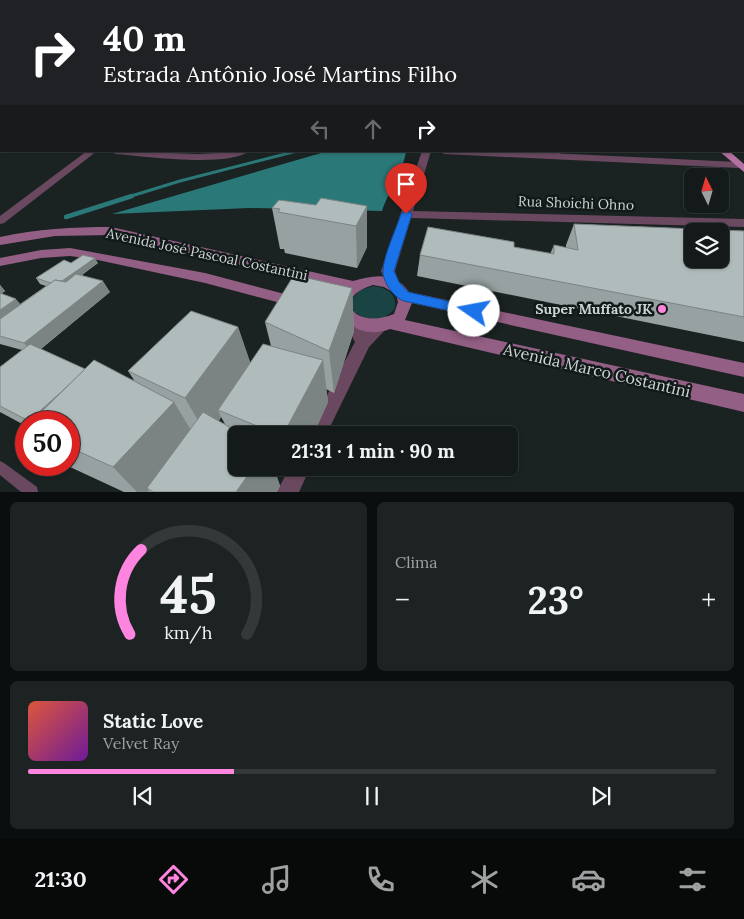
<!DOCTYPE html>
<html lang="pt">
<meta charset="utf-8">
<style>
:root{--surface:#141a1a;--page:#1d2323;--text:#f1f3f6;--muted:#9da1a2;--line:#333839;--accent:#fe85df}
body{margin:0;font-family:Lora,serif;background:var(--page);color:var(--text);height:100vh;display:flex;flex-direction:column;font-size:19px;white-space:nowrap}
*{box-sizing:border-box;margin:0}
p{font-size:16px;color:var(--muted)}
.icon{flex:none;width:28px;height:28px;fill:none;stroke:currentColor;stroke-width:2;stroke-linecap:round;stroke-linejoin:round}
.map{position:relative;height:492px;overflow:hidden}
.sheet{display:flex;flex-direction:column;gap:10px;padding:10px;background:#0b0e0e;flex:1}
.sheet>*{flex:none}
.top-card{position:absolute;left:0px;top:0px;width:745px;height:152px;box-shadow:0 1px 4px #0004,0 0 0 1px var(--line);background:#202124;color:#fff;overflow:hidden}
.needle{width:32px;rotate:355deg}
.tools{position:absolute;left:684px;top:168px;display:grid;gap:10px}
.tools a{display:grid;place-items:center;width:45px;height:45px;border-radius:8px;background:var(--surface);box-shadow:0 1px 4px #0004,0 0 0 1px var(--line);font-size:25px}
.speed{position:absolute;left:15px;top:411px;display:flex;gap:10px;font-size:25px;font-weight:700;text-align:center}
.speed>*{display:grid;place-content:center;width:65px;height:65px;border-radius:50%;background:var(--surface);box-shadow:0 1px 4px #0004,0 0 0 1px var(--line);line-height:1}
.speed .limit{border:8px solid #d22;background:#fff;color:#111}
.pin{position:absolute;display:grid;place-items:center;width:42px;height:42px;color:#fff;margin:-51px -21px;border-radius:50% 50% 50% 0;rotate:-45deg;box-shadow:0 0 5px #0007}
.pin .icon{rotate:45deg}
.me{position:absolute;width:55px;margin:-28px;rotate:282deg;stroke-linejoin:round;filter:drop-shadow(0 0 4px #0008)}
.turn{display:flex;align-items:center;gap:18px;height:105px;padding:0 20px;font-size:22px}
.turn .icon{width:65px;height:65px;stroke-width:2.5}
.turn b{display:block;font-size:35px;line-height:42px}
.lanes{display:flex;align-items:center;height:48px;padding:0 20px;background:#0003;justify-content:center;gap:25px;direction:ltr}
.lanes .off{opacity:.35}
.big{font-size:38px;font-weight:800;line-height:1.1}
.sheet .widget{flex:1;display:flex;flex-direction:column;justify-content:center;gap:8px;min-width:0;padding:0 18px;border-radius:8px;background:var(--page)}
.sheet .dial{align-items:center;gap:0}
.dial svg{height:130px;overflow:visible;fill:none;stroke:var(--line);stroke-width:7;stroke-linecap:round;text-anchor:middle}
.dial text{fill:var(--text);stroke:none}
.song{display:flex;align-items:center;gap:15px}
.cover{width:60px;height:60px;border-radius:8px;background:linear-gradient(135deg,hsl(10 70% 55%),hsl(280 70% 35%))}
.played{height:5px;border-radius:2px;background:linear-gradient(90deg,var(--accent) 30%,var(--line) 30%)}
.keys{display:flex;justify-content:space-around;direction:ltr}
.heat{display:flex;justify-content:space-between;align-items:center;font-size:28px;direction:ltr}
.sheet .tiles{flex:1;display:grid;gap:10px;grid-template-columns:1fr 1fr}
.widget:last-child{grid-column:span 2}
.trip{position:absolute;left:228px;top:426px;width:290px;height:50px;border-radius:8px;background:var(--surface);box-shadow:0 1px 4px #0004,0 0 0 1px var(--line);font-weight:800;line-height:50px;text-align:center}
.tabs{display:flex;height:80px;justify-content:space-around;align-items:center;background:#080a0a;color:var(--muted)}
.tabs .icon{width:35px;height:35px}
.tabs .selected{color:var(--accent)}
.tabs b{font-size:22px;color:var(--text)}
.map>svg:first-child{display:block}
.green{fill:#1a4343}
.water{fill:#2b7878}
.lines{fill:none;stroke-linecap:round;stroke-linejoin:round}
.stream-far1{stroke:#2b7878;stroke-width:3}
.stream{stroke:#2b7878;stroke-width:4.5}
.service{fill:#6a4960;fill-rule:evenodd}
.minor{fill:#6a4960;fill-rule:evenodd}
.secondary{fill:#935f84;fill-rule:evenodd}
.primary{fill:#b370a0;fill-rule:evenodd}
.wall{fill:#97a1a1;fill-rule:evenodd}
.shaded-wall{fill:#7b8383}
.building{fill:#b0bbbb;stroke:#7b8383;fill-rule:evenodd}
.route{fill:#1a73e8;stroke:#114b97}
.poi-dot{fill:#fe85df;stroke:#111919;stroke-width:2}
.labels{text-anchor:middle;stroke-width:5;stroke-linejoin:round;paint-order:stroke}
.street-label{font-size:14px;fill:#cdd2d2;stroke:#111919}
.poi-label{font-size:14px;font-weight:bold;fill:#cdd2d2;stroke:#111919;text-anchor:end}
.near-street-label{font-size:16px;fill:#cdd2d2;stroke:#111919}
</style>
<div class="map">
<svg width="744" height="492" viewBox="0 0 744 492">
<rect width="100%" height="100%" fill="#1a2222"/>
<path class="green" d="M374 286C387 288 397 294 395 308 385 322 367 322 354 312L351 300 360 290Z"/>
<path class="water" d="M328 151H406C404 170 388 192 382 211L249 208 112 214Z"/>
<g class="lines">
<path class="stream-far1" d="M128 197 180 181 297 151"/>
<path class="stream" d="M66 217 132 196"/>
<g class="service">
<path d="M552 151H558L564 157 561 159Z"/>
<path d="M0 461 4 463 37 487 38 492H21L0 475Z"/>
</g>
<g class="minor">
<path d="M1 136V142L0 143V137Z"/>
<path d="M87 151H97L4 223 0 224V216Z"/>
<path d="M111 151 199 154 250 151C226 168 145 156 115 154Z"/>
<path d="M422 151H431L413 211 744 219V227L411 218 395 271 400 285 398 289H388L381 271Z"/>
<path d="M440 151H507L738 162 743 165 738 168 444 154Z"/>
<path d="M352 314 357 316 365 331 380 321 385 323 388 327 369 347 326 435H306L355 342 344 320 347 316Z"/>
<path d="M289 468H310L299 492H277Z"/>
</g>
<g class="secondary">
<path d="M111 227 353 281C373 275 395 271 409 292L744 363V377L412 303 405 320 744 394V412L390 329C366 338 344 327 336 304L343 289 111 235 55 236 0 245V237C37 229 73 227 111 227ZM373 285 384 287 396 294 398 302 394 314C355 330 330 298 373 285Z"/>
<path d="M70 248 205 273 296 297 301 298 303 302 301 306 296 307 205 283 93 259 70 256 41 258 0 266V258L41 250Z"/>
</g>
<path class="primary" d="M719 151H729L744 164V172Z"/>
</g>
<g class="wall">
<path d="M316 205 367 206V247L357 268 285 253 284 249H280L272 208Z"/>
<path d="M574 224 744 231V342L417 276 420 255 514 247 550 254 554 245 566 248V245Z"/>
<path d="M71 263H98L82 275 110 292 41 349 85 369 134 380 128 371 238 327 250 363 271 346 265 322 352 288 354 331 334 393 326 389 328 402 313 435H236V468H274L280 486 277 492H124L70 467 67 465H69V422H26V426L0 412V367L22 350 0 344V285L5 291 1 294 20 304 46 286 40 284 36 278ZM221 417 225 424 219 421Z"/>
<path d="M278 468H297L294 475Z"/>
</g>
<g class="shaded-wall">
<path d="M367 206V247L357 268 356 226Z"/>
<path d="M95 258 98 263 60 290 56 285Z"/>
<path d="M103 281 110 292 34 354 24 343Z"/>
<path d="M0 285 5 291 0 294Z"/>
<path d="M352 288 354 331 334 393 329 351Z"/>
<path d="M16 299 21 305 0 319V310Z"/>
<path d="M238 327 253 370 218 410 221 417 208 438 185 398Z"/>
<path d="M323 360 328 402 313 435H283Z"/>
<path d="M86 369 61 422H31L29 421Z"/>
<path d="M174 402 198 442 147 488 149 492H137L113 467Z"/>
<path d="M253 468H274L280 486 277 492H236Z"/>
<path d="M292 468H297L294 475Z"/>
</g>
<g class="building">
<path d="M321 198 367 206 356 226 278 212 280 209 272 208 279 200 316 205Z"/>
<path d="M574 224 744 231V317L420 255 428 227 514 242V247L554 254V245L578 250ZM692 231H720V259H692Z"/>
<path d="M83 255 95 258 62 281 55 280 51 283 36 278 64 260 71 263Z"/>
<path d="M76 274 103 281 24 343 0 336V319L55 280 66 282Z"/>
<path d="M294 275 352 288 329 351 265 322Z"/>
<path d="M0 293 16 299 0 310Z"/>
<path d="M191 311 238 327 185 398 128 371Z"/>
<path d="M30 344 85 369 71 383 29 421 0 406V367Z"/>
<path d="M263 344 323 360 283 435H279L218 410Z"/>
<path d="M94 360 174 402 113 467 69 447V422H31Z"/>
<path d="M203 412 243 435H236V468H253L236 492H153L147 488Z"/>
</g>
<linearGradient id="sky" x2="0" y2="1"><stop stop-color="#0e1313"/><stop offset="0.56" stop-color="#38444f"/><stop offset="1" stop-color="#38444f" stop-opacity="0"/></linearGradient>
<rect width="744" height="157" fill="url(#sky)"/>
<path class="route" d="M406 210 412 214 394 271 399 282 408 292 479 308 481 311 479 315 474 316 404 301C394 298 382 281 383 270 384 254 396 230 401 214Z"/>
<circle class="poi-dot" cx="662" cy="309" r="5"/>
<g class="labels">
<g class="street-label">
<text transform="translate(576 203) rotate(2)" y="5">Rua Shoichi Ohno</text>
<text transform="translate(207 254) rotate(12)" y="5">Avenida José Pascoal Costantini</text>
</g>
<g class="poi-label">
<text x="652" y="314">Super Muffato JK</text>
</g>
<g class="near-street-label">
<text transform="translate(597 370) rotate(13)" y="6">Avenida Marco Costantini</text>
</g>
</g>
</svg>
<div class="tools">
<a><svg class="needle" viewBox="-14 -14 28 28"><path d="M0-13l5 13h-10z" fill="#e53935"/><path d="M0 13l5-13h-10z" fill="#9da1a2"/></svg></a>
<a><svg class="icon" aria-label="layers" viewBox="0 0 24 24"><path d="M12 4l9 5-9 5-9-5zM3 14l9 5 9-5"/></svg></a>
</div>
<div class="speed"><div class="limit">50</div></div>
<div class="pin" style="left:406px;top:214px;background:#d93025"><svg class="icon" aria-label="arrive" viewBox="0 0 24 24"><path d="M6 21V4h12l-3 4 3 4H6"/></svg></div>
<svg class="me" style="left:474px;top:311px" viewBox="-20 -20 40 40"><circle r="19" fill="#fff"/><path d="M0-13L10 11 0 6-10 11z" fill="#1a73e8"/></svg>
<div class="trip">21:31 · 1 min · 90 m</div>
<div class="top-card">
<div class="turn"><svg class="icon" aria-label="right" viewBox="0 0 24 24"><path d="M7 20v-9h11M14 6l5 5-5 5"/></svg><div><b>40 m</b>Estrada Antônio José Martins Filho</div></div>
<div class="lanes"><svg class="icon off" aria-label="left" viewBox="0 0 24 24"><path d="M17 20v-9H6M10 6l-5 5 5 5"/></svg><svg class="icon off" aria-label="ahead" viewBox="0 0 24 24"><path d="M12 20V5M6 11l6-6 6 6"/></svg><svg class="icon" aria-label="right" viewBox="0 0 24 24"><path d="M7 20v-9h11M14 6l5 5-5 5"/></svg></div>
</div>
</div>
<section class="sheet">
<div class="tiles">
<div class="widget dial"><svg viewBox="0 0 100 80">
<path d="M14 69A42 42 0 1 1 86 69"/>
<path d="M14 69A42 42 0 0 1 21 17" stroke="#fe85df"/>
<text x="50" y="56" font-size="32" font-weight="700">45</text>
<text x="50" y="72" font-size="11">km/h</text>
</svg></div>
<div class="widget"><p>Clima</p>
<div class="heat"><a>−</a><b class="big">23°</b><a>+</a></div>
</div>
<div class="widget">
<div class="song"><i class="cover"></i><div><b>Static Love</b><p>Velvet Ray</p></div></div>
<div class="played"></div>
<div class="keys"><svg class="icon" aria-label="previous" viewBox="0 0 24 24"><path d="M18 5L8 12l10 7zM5 5v14"/></svg><svg class="icon" aria-label="pause" viewBox="0 0 24 24"><path d="M8 5v14M16 5v14"/></svg><svg class="icon" aria-label="next" viewBox="0 0 24 24"><path d="M6 5l10 7-10 7zM19 5v14"/></svg></div>
</div>
</div>
</section>
<nav class="tabs">
<b>21:30</b>
<svg class="icon selected" aria-label="directions" viewBox="0 0 24 24"><path d="M12 3l9 9-9 9-9-9zM9 14v-3h6M13 9l2 2-2 2"/></svg>
<svg class="icon" aria-label="music" viewBox="0 0 24 24"><path d="M9 18V5l10-2v13"/><circle cx="6" cy="18" r="3"/><circle cx="16" cy="16" r="3"/></svg>
<svg class="icon" aria-label="phone" viewBox="0 0 24 24"><path d="M5 4h4l2 5-3 2q2 4 5 5l2-3 5 2v4C11 20 4 13 5 4z"/></svg>
<svg class="icon" aria-label="climate" viewBox="0 0 24 24"><path d="M12 3v18M4 7l16 10M4 17L20 7"/></svg>
<svg class="icon" aria-label="car" viewBox="0 0 24 24"><path d="M5 17H2v-5l4-1 3-4h7l3 4 3 1v5h-3M9 17h6M6 11h13"/><circle cx="7" cy="17" r="2"/><circle cx="17" cy="17" r="2"/></svg>
<svg class="icon" aria-label="filters" viewBox="0 0 24 24"><path d="M4 7h16M4 17h16"/><circle cx="9" cy="7" r="2"/><circle cx="15" cy="17" r="2"/></svg>
</nav>
